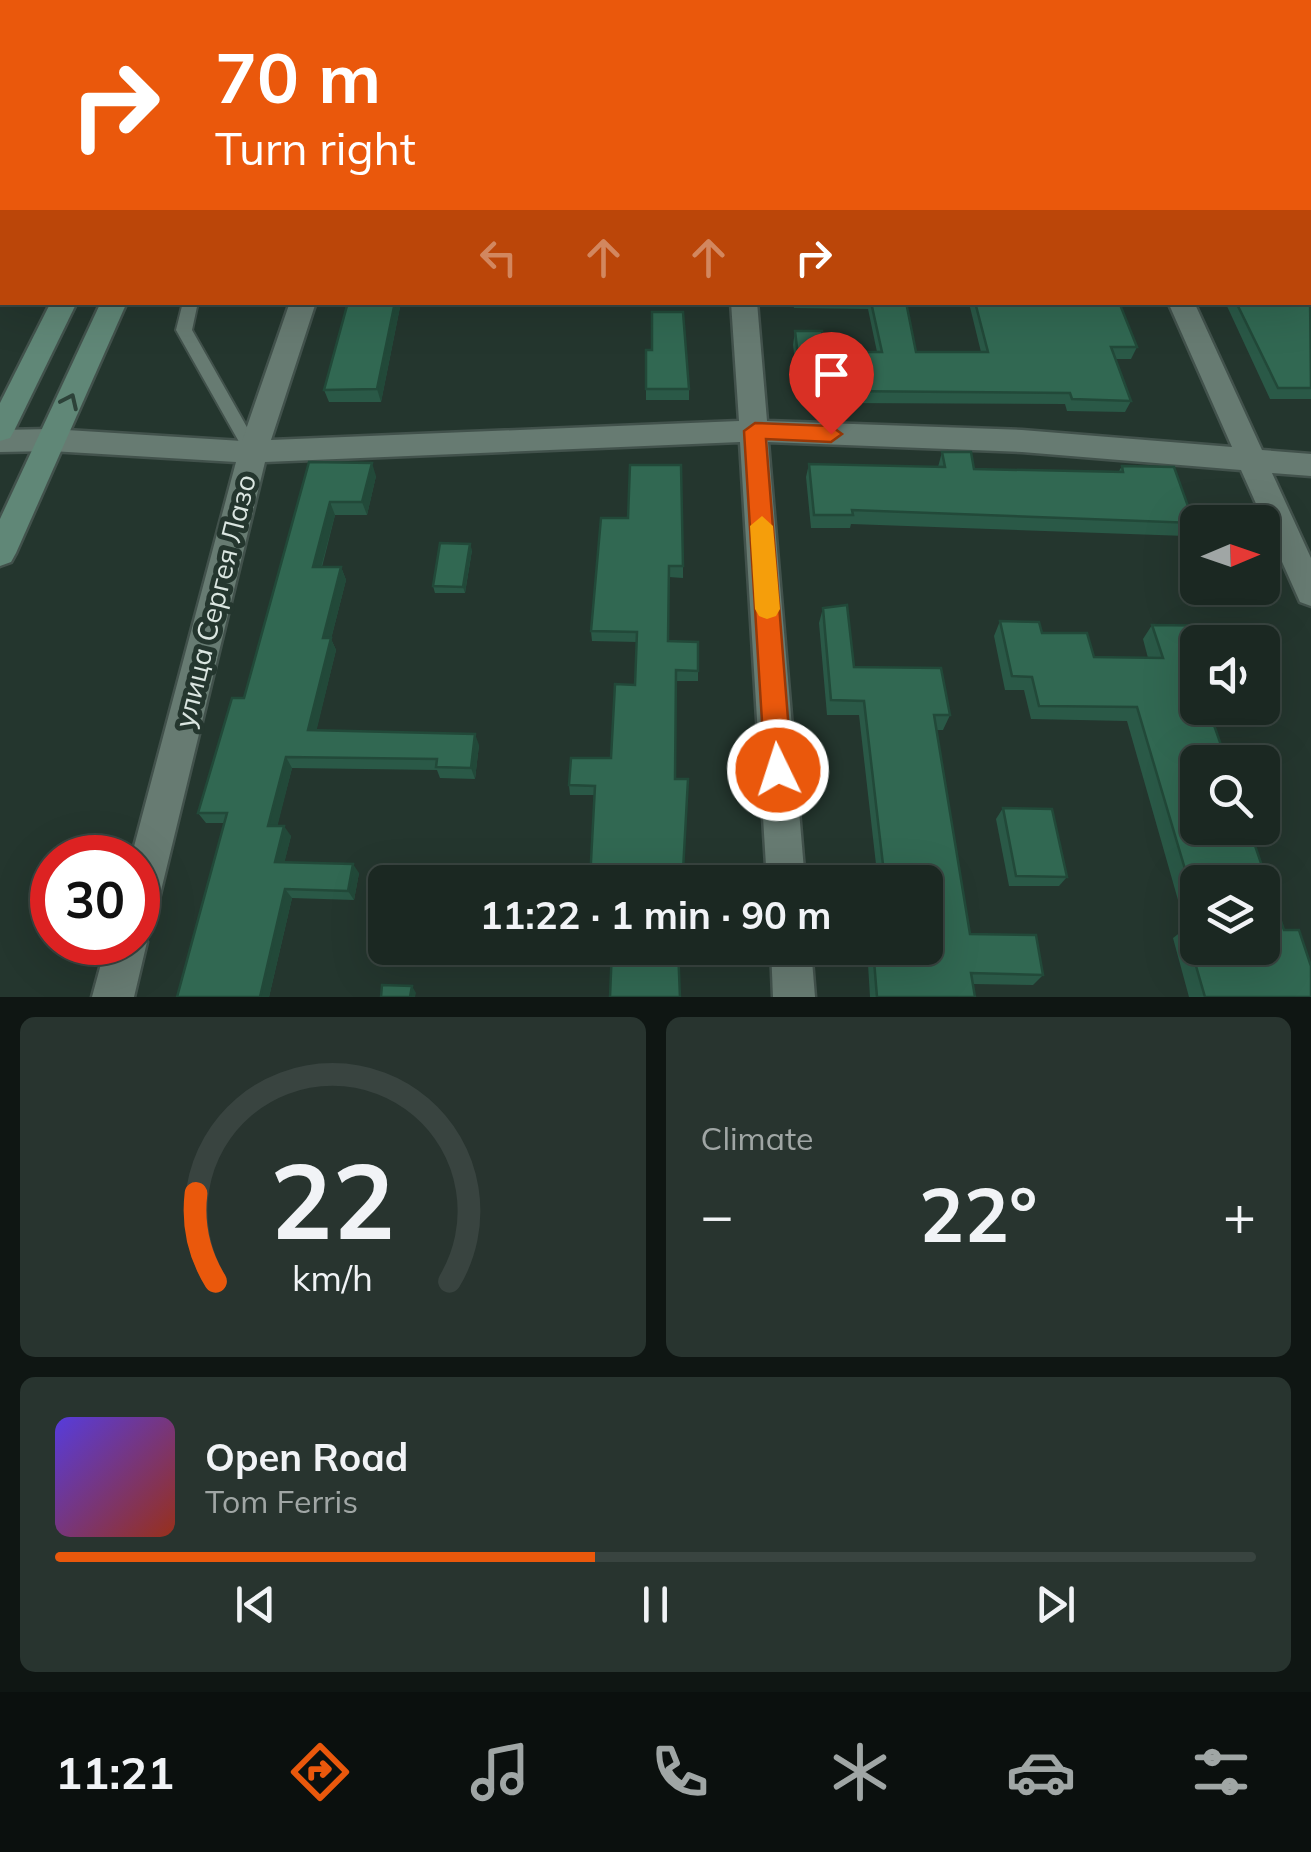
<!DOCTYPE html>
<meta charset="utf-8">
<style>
:root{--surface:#1b2822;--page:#28342f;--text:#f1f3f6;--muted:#a0a6a5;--line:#394440;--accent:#ea580c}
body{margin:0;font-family:Mulish,sans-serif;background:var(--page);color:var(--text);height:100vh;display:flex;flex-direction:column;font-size:38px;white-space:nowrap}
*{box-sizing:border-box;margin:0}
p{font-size:32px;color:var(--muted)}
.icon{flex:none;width:55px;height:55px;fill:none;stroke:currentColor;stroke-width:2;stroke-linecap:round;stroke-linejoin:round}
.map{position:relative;height:997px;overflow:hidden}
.drawer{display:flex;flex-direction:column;gap:20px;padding:20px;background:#0f1613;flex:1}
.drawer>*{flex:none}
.banner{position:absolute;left:0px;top:0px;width:1312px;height:305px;box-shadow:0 10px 40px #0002,0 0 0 2px var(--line);background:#ea580c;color:#fff;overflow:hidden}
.needle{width:65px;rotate:88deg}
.controls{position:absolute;left:1180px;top:505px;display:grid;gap:20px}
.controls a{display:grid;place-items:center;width:100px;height:100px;border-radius:15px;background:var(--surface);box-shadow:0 10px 40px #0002,0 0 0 2px var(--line);font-size:50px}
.speed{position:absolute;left:30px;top:835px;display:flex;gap:20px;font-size:50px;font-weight:700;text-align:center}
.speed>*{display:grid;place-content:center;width:130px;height:130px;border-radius:50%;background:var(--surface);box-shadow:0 10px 40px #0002,0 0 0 2px var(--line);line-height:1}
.speed .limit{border:15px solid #d22;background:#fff;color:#111}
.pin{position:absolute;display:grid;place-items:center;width:85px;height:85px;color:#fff;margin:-102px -42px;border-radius:50% 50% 50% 0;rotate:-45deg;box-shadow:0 0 10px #0007}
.pin .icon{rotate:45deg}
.me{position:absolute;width:110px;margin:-55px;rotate:356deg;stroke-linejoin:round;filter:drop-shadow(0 0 8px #0008)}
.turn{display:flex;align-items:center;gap:35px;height:210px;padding:0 50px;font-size:45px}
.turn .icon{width:130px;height:130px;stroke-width:2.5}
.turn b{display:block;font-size:70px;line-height:85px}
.lanes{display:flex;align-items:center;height:95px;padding:0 50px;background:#0003;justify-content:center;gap:50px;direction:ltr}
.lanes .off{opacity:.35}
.big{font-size:75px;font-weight:700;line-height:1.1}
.drawer .card{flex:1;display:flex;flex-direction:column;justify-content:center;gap:15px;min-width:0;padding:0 35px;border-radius:15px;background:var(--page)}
.drawer .dial{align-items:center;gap:0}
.dial svg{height:260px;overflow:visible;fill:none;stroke:var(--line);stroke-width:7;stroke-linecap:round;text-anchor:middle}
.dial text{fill:var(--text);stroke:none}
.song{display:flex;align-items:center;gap:30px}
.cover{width:120px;height:120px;border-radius:15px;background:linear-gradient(135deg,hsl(250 70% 55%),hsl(10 70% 35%))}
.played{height:10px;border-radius:5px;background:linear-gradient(90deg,var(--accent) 45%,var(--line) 45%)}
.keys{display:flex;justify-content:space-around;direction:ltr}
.heat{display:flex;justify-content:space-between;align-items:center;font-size:55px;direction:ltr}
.drawer .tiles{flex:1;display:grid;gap:20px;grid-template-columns:1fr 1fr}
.card:last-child{grid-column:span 2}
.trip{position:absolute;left:368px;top:865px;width:575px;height:100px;border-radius:15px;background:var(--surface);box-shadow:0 10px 40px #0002,0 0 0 2px var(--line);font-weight:700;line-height:100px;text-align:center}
.menu{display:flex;height:160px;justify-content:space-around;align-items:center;background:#0b100e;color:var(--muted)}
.menu .icon{width:70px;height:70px}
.menu .selected{color:var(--accent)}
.menu b{font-size:45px;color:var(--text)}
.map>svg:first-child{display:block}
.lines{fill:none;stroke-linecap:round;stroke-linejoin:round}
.lane-casing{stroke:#42524c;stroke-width:4}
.street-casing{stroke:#42524c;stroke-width:5}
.secondary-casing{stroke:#42524c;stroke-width:5}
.lane{fill:#677b72;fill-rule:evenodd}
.street{fill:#677b72;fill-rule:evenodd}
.secondary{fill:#608777;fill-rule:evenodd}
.wall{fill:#2a5947;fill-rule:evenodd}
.shaded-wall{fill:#224939}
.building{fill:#316852;stroke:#224939;stroke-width:2.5}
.oneway{stroke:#2d4239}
.route{fill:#ea580c;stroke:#983908;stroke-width:2.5}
.slow{fill:#f59e0b}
.labels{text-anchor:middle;stroke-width:10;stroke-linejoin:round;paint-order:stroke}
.street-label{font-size:28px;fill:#dbe6e1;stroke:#24362e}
</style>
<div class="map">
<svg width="1311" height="997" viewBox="0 0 1311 997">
<rect width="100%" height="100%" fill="#24362e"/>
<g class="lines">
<g class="lane-casing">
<g id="lane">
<path d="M2 109V120L0 121V110Z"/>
<path d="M183 302H198L192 330 261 452 259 456H247L176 330Z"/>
</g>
</g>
<g class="street-casing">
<g id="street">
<rect x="716" y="0" width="18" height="2"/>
<path d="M1028 0H1047L1048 2H1029Z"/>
<path d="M1229 0H1248L1249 2H1230Z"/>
<rect x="1310" y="87" width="1" height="13"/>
<path d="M290 302H316L271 440 739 421 731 302H757L767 421 1022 430 1232 447 1168 302H1194L1262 450 1311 454V476L1272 473 1311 558V606L1300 602 1241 470 1022 452 768 442 805 882H767L740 442 265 462 158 903 152 917 138 923V858H131L236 462 51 451 0 452V430L51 429 242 441Z"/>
<path d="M138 926 147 942 134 997H92L107 942H138Z"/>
<path d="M771 948H811L815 997H773Z"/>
</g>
</g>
<g class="secondary-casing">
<g id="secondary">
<path d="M51 302H77L14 431 10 438 0 441V403Z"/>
<path d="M101 302H127L16 553 11 562 0 566V519Z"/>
</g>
</g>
<use href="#lane" class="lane"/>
<use href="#street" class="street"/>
<use href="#secondary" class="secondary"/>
</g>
<g class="wall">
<path d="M1065 0H1118L1117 2H1066Z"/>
<path d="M1271 0H1311V54L1310 2H1273Z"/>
<path d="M1311 294V399H1270L1226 304 1227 302H1310Z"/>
<path d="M344 302H401L381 402H329L324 390 346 309Z"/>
<path d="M793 302H906L916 352H981L969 303 912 302H1119L1137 347 1131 359H1115L1131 401 1125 412 1067 411 1065 404 836 403 830 364 832 352H877L868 309 794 308Z"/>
<path d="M795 331 828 373 825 387H798L793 345Z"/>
<path d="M646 350 689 389V400H646Z"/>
<path d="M942 452 974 469 1119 471 1122 466 1194 523 1186 536 851 524 850 528H811L806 477 809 464 938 467Z"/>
<path d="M309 462 376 476 367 515H335L322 567H341L346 580 331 639 336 650 316 731 479 745 475 779 440 778 437 770 292 768 277 826 291 836 284 863 359 873 354 900 292 898 269 997H177L225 823H206L198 813 244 698Z"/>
<path d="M628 518 683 566V578L669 577 668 641 698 671V681H676L675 779H688L683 879 590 880 594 795H570L569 785 611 758 635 685 637 642 592 641 591 631Z"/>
<path d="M472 550 465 593H435L433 586Z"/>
<path d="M823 608 854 667 950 715 943 730H937L970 934 1043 975 1033 985 973 984 975 997H870L867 948H925V882H878L859 715H827L819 623Z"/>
<path d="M1000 621 1042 633 1094 657 1148 658 1143 639 1152 625 1198 642V708L1311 997H1189L1173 938 1186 928 1127 721 1031 719 1024 690H1005L994 636ZM1198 882 1262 948H1198Z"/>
<path d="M1003 808 1067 877 1059 886H1009L996 819Z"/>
</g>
<g class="shaded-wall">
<path d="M395 302H401L381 402 377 389Z"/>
<path d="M372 463 376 476 367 515 362 502Z"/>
<path d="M330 502 335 515 318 579 313 567Z"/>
<path d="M470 544 472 550 465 593 463 587Z"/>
<path d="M341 567 346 580 331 639 336 650 314 741 308 730 323 638Z"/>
<path d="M475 734 479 745 475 779 471 768Z"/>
<path d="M286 757 292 768 275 836 268 826Z"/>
<path d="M284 826 291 836 282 872 275 862Z"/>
<path d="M353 864 359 873 354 900 348 891Z"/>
<path d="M285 889 292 898 269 997H260Z"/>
<path d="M412 986 416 993 415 997H410Z"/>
</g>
<g class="building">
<path d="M417 0H672V2H416Z"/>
<path d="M760 0H806V2H761Z"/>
<path d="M1074 0H1109L1110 2H1075Z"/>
<path d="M1176 0H1209L1211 2H1178Z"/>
<path d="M1285 0H1311V31L1310 2H1287Z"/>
<path d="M1310 151 1311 153V219H1310Z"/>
<path d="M1310 294 1311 388H1278L1236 302H1310Z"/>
<path d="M348 302H395L377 389 324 390Z"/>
<path d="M871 302H906L916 352H988L975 302H1119L1137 347H1111L1131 401 1072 399 1070 393 839 391 832 352H882Z"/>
<path d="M652 312H683L689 389H646V350H652Z"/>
<path d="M795 331H822L828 373H800Z"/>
<path d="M942 452H971L974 469 1123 472 1122 466 1174 467 1194 523 852 510 853 515H814L809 464 945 467Z"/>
<path d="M309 462 372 463 362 502H330L313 567H341L323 638H331L308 730 475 734 471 768 436 767 437 759 286 757 268 826H284L275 862 353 864 348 891 285 889 260 997H177L227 813H198L232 698H244Z"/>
<path d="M630 465H681L683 566H669L668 641 698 642V671L676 670 675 779H688L683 871H676L677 882H492L493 878 590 880 595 786 569 785 571 758H611L615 684 635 685 637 632 591 631 601 518H628Z"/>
<path d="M440 543 470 544 463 587 433 586Z"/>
<path d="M847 605 854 667 941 668 950 715H934L970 934 1036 935 1043 975 971 973 975 997H877L873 948H925V882H885L864 701 831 700 823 608Z"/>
<path d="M1000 621 1039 622 1042 633H1087L1094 657 1163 658 1152 625 1235 626 1241 642H1198V708H1208L1227 762H1198V828H1249L1284 930H1299L1311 966V997H1205L1185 928H1198V948H1262V882H1198V913L1137 707 1039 706 1032 677 1012 676Z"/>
<path d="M1003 808 1052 809 1067 877 1016 876Z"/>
<path d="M612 948H678L680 997H610Z"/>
<path d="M382 985 412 986 410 997H381Z"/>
</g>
<defs><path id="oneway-chevron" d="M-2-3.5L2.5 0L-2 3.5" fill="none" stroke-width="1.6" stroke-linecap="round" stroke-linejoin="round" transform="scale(2.5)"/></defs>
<use class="oneway" href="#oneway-chevron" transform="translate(70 401) rotate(-65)"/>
<path class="route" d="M755 423 831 426 842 434 831 442 766 439 792 770 788 779 778 782 769 779 765 770 744 431Z"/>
<path class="slow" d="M762 516 773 526 780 609 776 616 767 619 759 616 755 609 750 526Z"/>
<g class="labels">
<g class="street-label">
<text transform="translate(215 601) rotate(-76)" y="10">улица Сергея Лазо</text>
</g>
</g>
</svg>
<div class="controls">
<a><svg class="needle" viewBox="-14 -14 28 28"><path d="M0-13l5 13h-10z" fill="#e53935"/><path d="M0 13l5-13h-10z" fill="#a0a6a5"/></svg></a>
<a><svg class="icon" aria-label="sound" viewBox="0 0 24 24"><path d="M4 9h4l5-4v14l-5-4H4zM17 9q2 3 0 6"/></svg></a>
<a><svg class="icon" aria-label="search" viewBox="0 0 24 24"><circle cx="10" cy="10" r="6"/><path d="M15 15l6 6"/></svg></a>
<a><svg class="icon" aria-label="layers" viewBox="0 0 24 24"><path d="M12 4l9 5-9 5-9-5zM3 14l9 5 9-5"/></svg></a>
</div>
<div class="speed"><div class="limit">30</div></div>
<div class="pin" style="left:831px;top:434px;background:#d93025"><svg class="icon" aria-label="arrive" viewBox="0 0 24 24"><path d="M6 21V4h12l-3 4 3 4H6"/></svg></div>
<svg class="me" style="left:778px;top:770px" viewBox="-20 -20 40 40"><circle r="17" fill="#ea580c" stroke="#fff" stroke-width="3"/><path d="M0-11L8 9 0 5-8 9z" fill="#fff"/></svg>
<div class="trip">11:22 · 1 min · 90 m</div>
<div class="banner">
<div class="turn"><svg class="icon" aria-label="right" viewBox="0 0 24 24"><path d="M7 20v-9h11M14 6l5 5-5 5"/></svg><div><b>70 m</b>Turn right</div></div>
<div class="lanes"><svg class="icon off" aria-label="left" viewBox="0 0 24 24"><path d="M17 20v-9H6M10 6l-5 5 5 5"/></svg><svg class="icon off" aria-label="ahead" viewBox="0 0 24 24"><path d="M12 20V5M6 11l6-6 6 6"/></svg><svg class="icon off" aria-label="ahead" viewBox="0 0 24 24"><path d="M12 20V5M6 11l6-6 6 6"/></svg><svg class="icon" aria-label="right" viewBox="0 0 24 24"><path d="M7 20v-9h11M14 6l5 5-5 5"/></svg></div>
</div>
</div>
<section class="drawer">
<div class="tiles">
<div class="card dial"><svg viewBox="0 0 100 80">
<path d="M14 69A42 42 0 1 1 86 69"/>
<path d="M14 69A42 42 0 0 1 8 42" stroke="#ea580c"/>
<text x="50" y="56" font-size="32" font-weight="700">22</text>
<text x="50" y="72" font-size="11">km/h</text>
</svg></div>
<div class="card"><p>Climate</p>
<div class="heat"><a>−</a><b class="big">22°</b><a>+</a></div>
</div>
<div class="card">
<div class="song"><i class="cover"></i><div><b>Open Road</b><p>Tom Ferris</p></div></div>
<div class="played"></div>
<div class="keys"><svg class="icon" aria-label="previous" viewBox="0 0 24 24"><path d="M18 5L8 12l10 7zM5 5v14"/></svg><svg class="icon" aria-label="pause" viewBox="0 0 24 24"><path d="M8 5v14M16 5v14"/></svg><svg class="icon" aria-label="next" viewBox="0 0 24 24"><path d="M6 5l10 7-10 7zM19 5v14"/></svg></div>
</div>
</div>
</section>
<nav class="menu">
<b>11:21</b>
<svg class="icon selected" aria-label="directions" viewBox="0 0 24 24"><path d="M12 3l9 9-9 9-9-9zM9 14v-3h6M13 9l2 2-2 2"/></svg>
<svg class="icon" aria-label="music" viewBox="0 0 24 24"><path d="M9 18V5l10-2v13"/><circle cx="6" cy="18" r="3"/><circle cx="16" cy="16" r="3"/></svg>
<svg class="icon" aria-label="phone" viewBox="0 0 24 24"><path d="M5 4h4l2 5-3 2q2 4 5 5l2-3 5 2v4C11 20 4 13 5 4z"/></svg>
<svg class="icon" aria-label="climate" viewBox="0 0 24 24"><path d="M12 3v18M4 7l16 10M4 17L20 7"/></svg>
<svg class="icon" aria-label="car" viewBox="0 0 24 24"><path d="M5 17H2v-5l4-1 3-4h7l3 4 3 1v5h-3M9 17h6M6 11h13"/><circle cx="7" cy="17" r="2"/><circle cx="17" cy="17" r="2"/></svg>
<svg class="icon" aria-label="filters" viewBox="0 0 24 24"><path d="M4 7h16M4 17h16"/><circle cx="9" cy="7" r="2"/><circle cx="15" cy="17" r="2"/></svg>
</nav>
